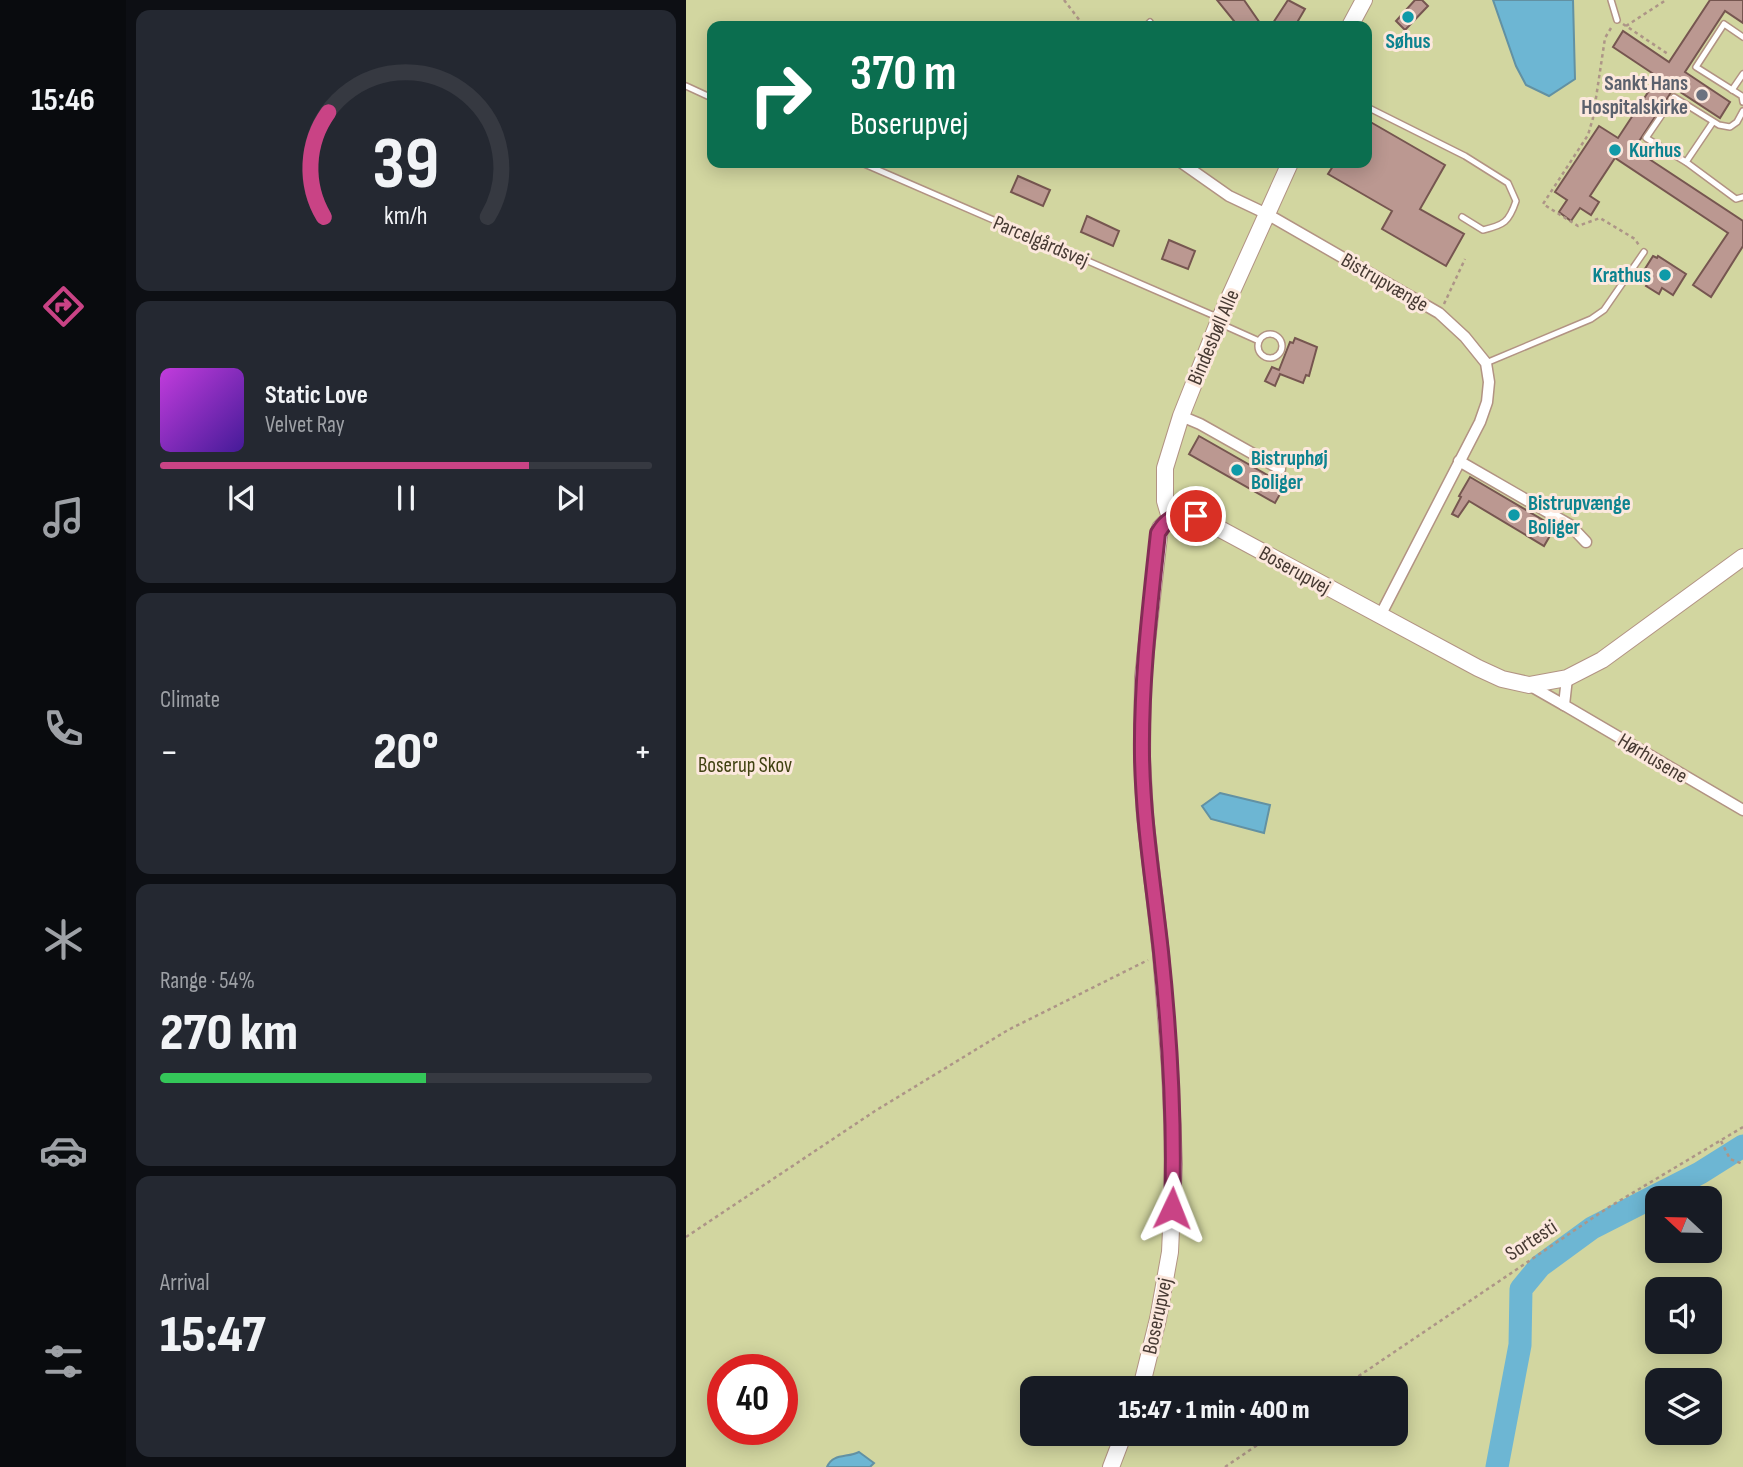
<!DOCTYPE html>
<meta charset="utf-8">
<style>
:root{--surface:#171b24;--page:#242831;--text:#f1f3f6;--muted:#9ea1a6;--line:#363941;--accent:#c94385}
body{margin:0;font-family:"Sofia Sans Condensed",sans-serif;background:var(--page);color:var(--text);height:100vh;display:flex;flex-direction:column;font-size:26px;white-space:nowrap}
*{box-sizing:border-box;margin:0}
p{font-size:23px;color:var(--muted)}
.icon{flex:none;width:38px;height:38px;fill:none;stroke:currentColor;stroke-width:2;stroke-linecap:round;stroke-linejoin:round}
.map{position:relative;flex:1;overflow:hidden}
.details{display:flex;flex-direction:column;gap:10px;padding:10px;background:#0d0f14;width:560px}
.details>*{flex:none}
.hud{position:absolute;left:21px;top:21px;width:665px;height:147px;border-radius:14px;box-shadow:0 4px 18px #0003;background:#0b6e4f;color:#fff;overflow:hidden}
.needle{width:46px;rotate:292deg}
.fabs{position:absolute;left:959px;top:1186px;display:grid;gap:14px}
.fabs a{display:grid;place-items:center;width:77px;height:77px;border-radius:14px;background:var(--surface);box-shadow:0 4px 18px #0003;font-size:35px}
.speed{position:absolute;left:21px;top:1354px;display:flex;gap:14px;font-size:35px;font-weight:700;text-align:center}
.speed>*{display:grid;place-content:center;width:91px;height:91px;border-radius:50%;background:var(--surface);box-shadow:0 4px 18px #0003;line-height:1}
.speed .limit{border:10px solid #d22;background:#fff;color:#111}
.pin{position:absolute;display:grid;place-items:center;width:60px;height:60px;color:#fff;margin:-30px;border:4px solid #fff;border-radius:50%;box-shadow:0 2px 7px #0007}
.me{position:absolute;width:77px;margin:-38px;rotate:2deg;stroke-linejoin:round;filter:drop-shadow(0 0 5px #0008)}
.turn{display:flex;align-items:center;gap:24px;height:147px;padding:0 28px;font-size:32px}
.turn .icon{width:91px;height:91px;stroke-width:2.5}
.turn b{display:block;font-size:49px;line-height:60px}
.big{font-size:52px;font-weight:800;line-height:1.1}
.details .tile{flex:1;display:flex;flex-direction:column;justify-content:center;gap:10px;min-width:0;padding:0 24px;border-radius:14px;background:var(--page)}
.details .dial{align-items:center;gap:0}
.dial svg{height:182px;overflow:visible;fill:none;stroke:var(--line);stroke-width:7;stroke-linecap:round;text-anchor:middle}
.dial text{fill:var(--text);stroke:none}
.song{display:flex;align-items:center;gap:21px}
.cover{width:84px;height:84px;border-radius:10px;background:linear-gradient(135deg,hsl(290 70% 55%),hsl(260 70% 35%))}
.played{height:7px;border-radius:4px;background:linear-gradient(90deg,var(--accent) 75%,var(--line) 75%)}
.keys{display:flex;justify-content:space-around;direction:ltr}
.heat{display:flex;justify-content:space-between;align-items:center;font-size:38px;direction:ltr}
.charge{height:10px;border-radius:5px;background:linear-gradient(90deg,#34c759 54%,var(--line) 0)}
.trip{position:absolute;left:334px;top:1376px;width:388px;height:70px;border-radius:14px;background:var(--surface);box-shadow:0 4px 18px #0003;font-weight:800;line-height:70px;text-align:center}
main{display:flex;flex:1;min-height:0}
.dock{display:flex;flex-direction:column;width:126px;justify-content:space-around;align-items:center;background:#090b0e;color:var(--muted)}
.dock .icon{width:49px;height:49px}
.dock .active{color:var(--accent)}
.dock b{font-size:32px;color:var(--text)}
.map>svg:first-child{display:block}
.green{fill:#d2d6a0;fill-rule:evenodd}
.water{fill:#6db6d3;stroke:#6291a3;stroke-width:2}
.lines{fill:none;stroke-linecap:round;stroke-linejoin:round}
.river{stroke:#6db6d3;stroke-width:23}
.building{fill:#bb9891;stroke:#765650;stroke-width:2}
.lane-casing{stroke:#b29383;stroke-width:8}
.street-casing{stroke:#b29383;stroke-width:13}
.secondary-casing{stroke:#b29383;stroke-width:18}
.path{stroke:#ad9587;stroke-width:2.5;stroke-dasharray:3.5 3.5;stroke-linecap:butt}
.lane{stroke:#fff;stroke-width:5}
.street{stroke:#fff;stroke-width:10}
.secondary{stroke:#fff;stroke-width:16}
.route-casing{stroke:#832c56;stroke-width:18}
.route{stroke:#c94385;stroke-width:12}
.culture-dot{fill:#0f9aa8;stroke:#fce8dd;stroke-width:2.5}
.worship-dot{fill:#6b7280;stroke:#fce8dd;stroke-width:2.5}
.labels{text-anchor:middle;stroke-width:6;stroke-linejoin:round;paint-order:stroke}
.culture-label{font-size:21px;font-weight:bold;fill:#0d838f;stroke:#fce8dd;text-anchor:start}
.worship-label{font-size:21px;font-weight:bold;fill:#5b616d;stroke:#fce8dd;text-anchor:end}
.street-label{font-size:21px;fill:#473a33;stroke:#fce8dd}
.park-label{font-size:21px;fill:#404211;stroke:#fce8dd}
</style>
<main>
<nav class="dock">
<b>15:46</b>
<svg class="icon active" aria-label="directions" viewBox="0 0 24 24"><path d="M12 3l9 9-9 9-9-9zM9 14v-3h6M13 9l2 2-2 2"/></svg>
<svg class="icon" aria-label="music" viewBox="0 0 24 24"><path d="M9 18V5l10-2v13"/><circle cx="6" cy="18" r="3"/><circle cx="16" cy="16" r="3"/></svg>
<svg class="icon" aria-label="phone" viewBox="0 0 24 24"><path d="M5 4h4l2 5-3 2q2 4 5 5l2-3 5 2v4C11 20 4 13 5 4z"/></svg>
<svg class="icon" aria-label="climate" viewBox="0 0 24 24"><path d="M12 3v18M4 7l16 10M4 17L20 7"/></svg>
<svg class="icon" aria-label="car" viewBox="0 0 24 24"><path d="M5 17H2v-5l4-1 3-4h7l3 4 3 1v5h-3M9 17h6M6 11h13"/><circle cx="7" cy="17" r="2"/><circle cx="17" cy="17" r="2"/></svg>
<svg class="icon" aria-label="filters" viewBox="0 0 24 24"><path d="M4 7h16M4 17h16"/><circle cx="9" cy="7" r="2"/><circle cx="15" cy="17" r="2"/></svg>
</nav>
<section class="details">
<div class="tile dial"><svg viewBox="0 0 100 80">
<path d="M14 69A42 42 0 1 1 86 69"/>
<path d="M14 69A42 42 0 0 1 16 23" stroke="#c94385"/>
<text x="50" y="56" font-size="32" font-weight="700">39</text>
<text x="50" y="72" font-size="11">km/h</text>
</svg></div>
<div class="tile">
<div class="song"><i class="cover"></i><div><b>Static Love</b><p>Velvet Ray</p></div></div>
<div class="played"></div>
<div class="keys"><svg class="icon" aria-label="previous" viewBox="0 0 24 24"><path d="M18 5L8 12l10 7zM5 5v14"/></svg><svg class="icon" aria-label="pause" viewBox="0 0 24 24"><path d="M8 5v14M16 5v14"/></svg><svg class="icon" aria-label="next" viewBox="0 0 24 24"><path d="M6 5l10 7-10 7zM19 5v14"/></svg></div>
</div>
<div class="tile"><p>Climate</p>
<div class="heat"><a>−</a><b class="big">20°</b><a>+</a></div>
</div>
<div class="tile"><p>Range · 54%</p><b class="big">270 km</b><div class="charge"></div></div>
<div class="tile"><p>Arrival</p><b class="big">15:47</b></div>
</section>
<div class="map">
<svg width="1057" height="1467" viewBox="0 0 1057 1467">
<rect width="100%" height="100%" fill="#f9d8c6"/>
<path class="green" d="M0 0H1057V1467H0ZM26 26H681V163H26ZM971 1199H1024V1251H971ZM971 1290H1024V1342H971ZM37 1370H96V1430H37ZM971 1381H1024V1433H971ZM346 1388H710V1433H346Z"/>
<g class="water">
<path d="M807 0H887L889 79 863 96 840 85 830 66Z"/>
<path d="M534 793 584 805 578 833 525 819 516 806Z"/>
<path d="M173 1452 188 1463 184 1467H141C147 1453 161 1458 173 1452Z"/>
</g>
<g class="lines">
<path class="river" d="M811 1467 834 1345 835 1289 854 1266 906 1228 1014 1173 1057 1146"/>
</g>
<g class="building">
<path d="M531 0H558L576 26H552Z"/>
<path d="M602 0 619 9 609 26H585Z"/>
<path d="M729 0H736L742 6 719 30 710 21Z"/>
<path d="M1024 0H1057V23L1039 11 999 72 1044 102 1034 118 988 88 948 149 1057 221V246L1025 297 1007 285 1042 233 929 158 904 196 913 202 905 215 894 208 885 221 873 212 881 200 869 192 913 126 932 138 972 77 927 47 937 31 983 62Z"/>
<path d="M681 120 759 165 734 209 778 234 760 266 696 229 706 211 642 174 649 163H681Z"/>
<path d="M332 176 364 190 357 206 325 192Z"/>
<path d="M401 216 433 231 427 246 395 232Z"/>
<path d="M483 240 509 251 502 269 476 259Z"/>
<path d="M967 256 971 258 972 256 1000 274 987 295 976 288 973 294 960 286 964 280 957 272Z"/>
<path d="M609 338 631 347 623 376 620 375 617 383 594 374 589 386 579 381 586 367 593 370 604 342 607 343Z"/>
<path d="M513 436 599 485 589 503 503 454Z"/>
<path d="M784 477 869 527 858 546 783 501 772 517 766 514 775 497 773 496Z"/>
</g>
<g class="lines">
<g class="lane-casing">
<g id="lane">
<path d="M925 0 931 20"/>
<path d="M460 26 464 22"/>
<path d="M1057 37 1038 24 1010 67 1056 96 1057 102"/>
<path d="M0 86 26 98"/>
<path d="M1046 90 1057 74"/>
<path d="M681 107 779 156 822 183 830 201C823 222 818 225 797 230L776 217"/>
<path d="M1057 111 1051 122 1044 127 1033 125 988 97 960 138 1000 162 1050 199 1057 197"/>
<path d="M1000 162 1027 122"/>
<path d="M176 163 531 317"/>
<path d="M535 324 573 341"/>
<circle cx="584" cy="346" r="12"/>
<path d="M800 363 905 319 918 310 958 252"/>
</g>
</g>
<g class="street-casing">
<g id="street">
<path d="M496 163 543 196 581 214 753 313 779 337 800 363 803 382 801 402 794 422 694 616"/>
<path d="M495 416 514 424 594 469"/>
<path d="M773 461 884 525 900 542"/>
<path d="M881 678 878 705 1057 810"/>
<path d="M843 685 878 705"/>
</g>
</g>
<g class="secondary-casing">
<g id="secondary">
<path d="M664 26 678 0"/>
<path d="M484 518 479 501V468L495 416 534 318 604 163"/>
<path d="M455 1388 472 1319 484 1252 488 1164 484 1069 475 954 459 816 456 757 457 677 474 528C484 516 495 513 510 516L792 668 816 679 843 685 881 678 916 660 1057 557"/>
<path d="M425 1467 438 1433"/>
</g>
</g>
<g class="path">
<path d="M378 0 398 26"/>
<path d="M937 24 982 54"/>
<path d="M940 26 980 0"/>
<path d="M925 28 919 38 907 118 902 135 857 204 892 226 914 218 949 239 954 247"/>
<path d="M758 304 779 259"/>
<path d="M1035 1141 1044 1159 1057 1164"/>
<path d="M0 1237 189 1111 322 1030 462 960"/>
<path d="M655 1388 923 1207 1057 1127"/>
<path d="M539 1467 589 1433"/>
</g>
<use href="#lane" class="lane"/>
<use href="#street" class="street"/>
<use href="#secondary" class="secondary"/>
</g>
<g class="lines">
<g class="route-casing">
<path id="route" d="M486 1208C489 1123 484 1037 475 952 468 887 457 822 456 756 455 681 464 607 472 533 481 518 493 512 510 516"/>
</g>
<use href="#route" class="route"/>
</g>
<g class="culture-dot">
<circle cx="722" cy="17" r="7"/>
<circle cx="929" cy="150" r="7"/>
<circle cx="979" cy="275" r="7"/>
<circle cx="551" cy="470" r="7"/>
<circle cx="828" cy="515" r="7"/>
</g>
<circle class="worship-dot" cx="1016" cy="95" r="7"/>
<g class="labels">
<g class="culture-label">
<text x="722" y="48" text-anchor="middle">Søhus</text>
<text x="943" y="157">Kurhus</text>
<text x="965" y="282" text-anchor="end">Krathus</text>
<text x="565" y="465">Bistruphøj<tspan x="565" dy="24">Boliger</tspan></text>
<text x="842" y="510">Bistrupvænge<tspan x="842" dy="24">Boliger</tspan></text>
</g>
<g class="worship-label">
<text x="1002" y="90">Sankt Hans<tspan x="1002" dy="24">Hospitalskirke</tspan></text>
</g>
<g class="street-label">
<text transform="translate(355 241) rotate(23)" y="7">Parcelgårdsvej</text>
<text transform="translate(699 282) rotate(30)" y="7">Bistrupvænge</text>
<text transform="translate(527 337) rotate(-67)" y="7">Bindesbøll Alle</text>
<text transform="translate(609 570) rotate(29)" y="7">Boserupvej</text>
<text transform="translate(967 758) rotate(31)" y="7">Hørhusene</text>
<text transform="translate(845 1240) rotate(-33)" y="7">Sortesti</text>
<text transform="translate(471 1316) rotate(-78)" y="7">Boserupvej</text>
</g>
<g class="park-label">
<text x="59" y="772">Boserup Skov</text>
</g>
</g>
</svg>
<div class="fabs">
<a><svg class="needle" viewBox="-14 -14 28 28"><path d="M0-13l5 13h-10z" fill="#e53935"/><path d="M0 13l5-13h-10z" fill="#9ea1a6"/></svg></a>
<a><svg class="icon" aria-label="sound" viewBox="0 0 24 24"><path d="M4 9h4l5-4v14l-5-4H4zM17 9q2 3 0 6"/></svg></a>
<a><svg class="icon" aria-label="layers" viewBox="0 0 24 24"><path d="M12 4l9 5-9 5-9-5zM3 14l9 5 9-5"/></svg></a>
</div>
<div class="speed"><div class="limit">40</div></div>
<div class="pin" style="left:510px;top:516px;background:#d93025"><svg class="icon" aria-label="arrive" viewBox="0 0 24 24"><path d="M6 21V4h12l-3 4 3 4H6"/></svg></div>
<svg class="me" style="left:486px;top:1208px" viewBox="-20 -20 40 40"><path d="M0-17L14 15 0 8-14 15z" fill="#c94385" stroke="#fff" stroke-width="4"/></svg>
<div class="trip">15:47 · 1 min · 400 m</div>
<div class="hud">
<div class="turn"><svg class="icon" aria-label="right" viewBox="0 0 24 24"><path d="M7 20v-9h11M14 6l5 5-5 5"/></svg><div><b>370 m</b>Boserupvej</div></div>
</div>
</div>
</main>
